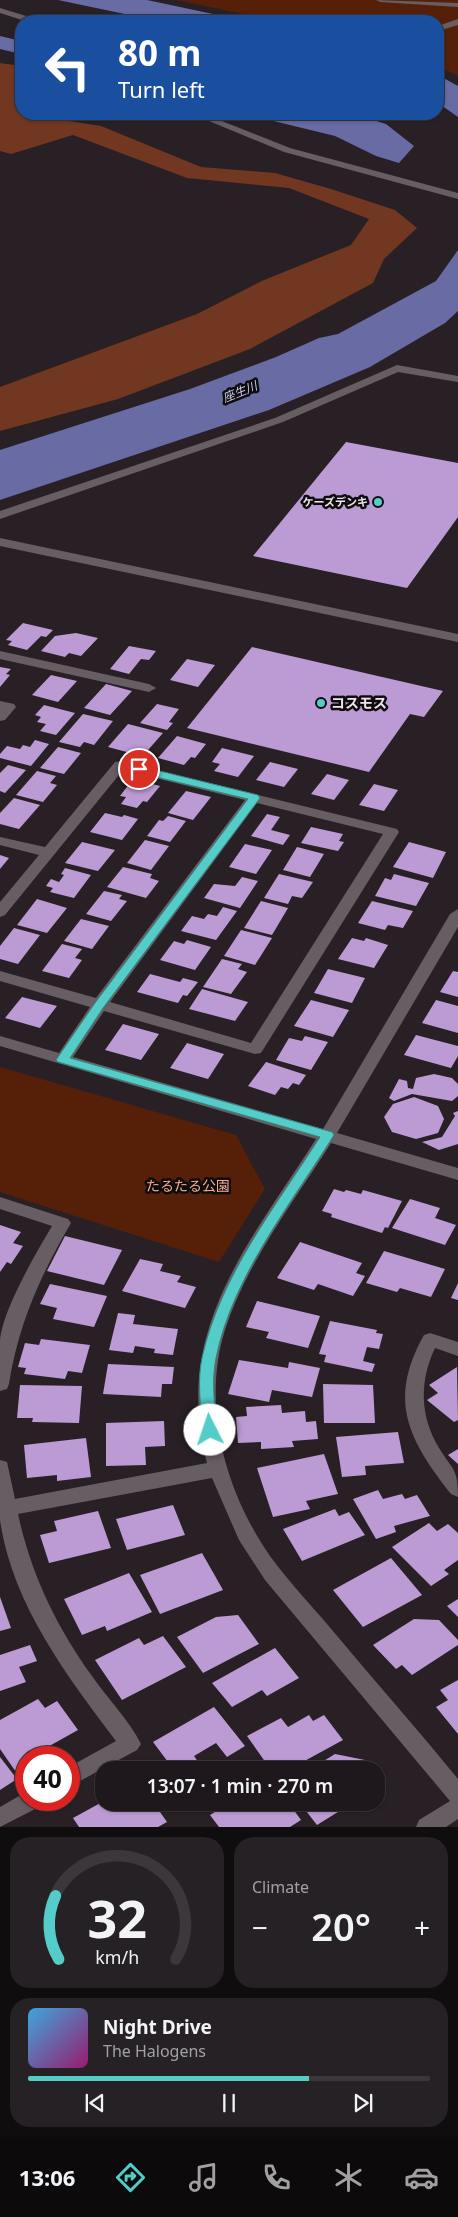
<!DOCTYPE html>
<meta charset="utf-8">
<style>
:root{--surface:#1e181c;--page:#262125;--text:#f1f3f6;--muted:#a1a0a3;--line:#3c373b;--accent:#54cdc8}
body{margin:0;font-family:"Noto Sans","Noto Sans JP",sans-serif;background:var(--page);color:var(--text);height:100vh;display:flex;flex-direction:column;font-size:19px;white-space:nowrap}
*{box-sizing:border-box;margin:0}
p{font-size:16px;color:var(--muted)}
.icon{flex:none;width:28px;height:28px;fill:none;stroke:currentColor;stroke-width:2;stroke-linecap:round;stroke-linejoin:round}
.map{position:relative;height:1827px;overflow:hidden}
.drawer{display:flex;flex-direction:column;gap:10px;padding:10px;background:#100d0f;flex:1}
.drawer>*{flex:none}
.top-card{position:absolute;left:15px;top:15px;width:429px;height:105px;border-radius:20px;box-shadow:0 1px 4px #0004,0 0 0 1px var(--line);background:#1a4fa0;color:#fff;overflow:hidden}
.speed{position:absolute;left:15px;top:1746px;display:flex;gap:10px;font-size:25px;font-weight:700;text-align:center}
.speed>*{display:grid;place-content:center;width:65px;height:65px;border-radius:50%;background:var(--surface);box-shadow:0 1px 4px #0004,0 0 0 1px var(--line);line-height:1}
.speed .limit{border:8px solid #d22;background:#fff;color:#111}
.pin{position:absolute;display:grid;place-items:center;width:42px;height:42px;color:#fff;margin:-21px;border:2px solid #fff;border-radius:50%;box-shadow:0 1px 5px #0007}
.me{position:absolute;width:55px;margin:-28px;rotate:356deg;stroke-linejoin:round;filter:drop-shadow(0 0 4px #0008)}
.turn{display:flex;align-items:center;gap:18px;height:105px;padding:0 20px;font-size:22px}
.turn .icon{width:65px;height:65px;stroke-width:2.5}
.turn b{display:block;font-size:35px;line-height:42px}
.big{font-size:38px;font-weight:600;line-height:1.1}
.drawer .tile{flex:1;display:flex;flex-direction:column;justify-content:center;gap:8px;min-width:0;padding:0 18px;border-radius:20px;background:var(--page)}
.drawer .dial{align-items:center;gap:0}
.dial svg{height:130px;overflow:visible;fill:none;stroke:var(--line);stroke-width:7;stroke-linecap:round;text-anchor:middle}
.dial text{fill:var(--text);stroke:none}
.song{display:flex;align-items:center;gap:15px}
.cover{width:60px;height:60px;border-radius:8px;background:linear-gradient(135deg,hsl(200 70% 55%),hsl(320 70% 35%))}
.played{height:5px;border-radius:2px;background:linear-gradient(90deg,var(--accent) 70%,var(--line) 70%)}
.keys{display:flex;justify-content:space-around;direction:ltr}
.heat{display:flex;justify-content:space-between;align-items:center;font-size:28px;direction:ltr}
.drawer .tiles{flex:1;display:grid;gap:10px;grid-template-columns:1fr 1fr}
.tile:last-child{grid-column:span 2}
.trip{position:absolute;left:95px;top:1761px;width:290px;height:50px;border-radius:20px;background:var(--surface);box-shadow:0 1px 4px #0004,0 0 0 1px var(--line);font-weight:600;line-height:50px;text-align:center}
.dock{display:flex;height:80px;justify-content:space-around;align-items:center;background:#0c0a0b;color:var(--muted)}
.dock .icon{width:35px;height:35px}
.dock .selected{color:var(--accent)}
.dock b{font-size:22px;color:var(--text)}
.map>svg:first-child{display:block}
.green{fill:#561f08}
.forest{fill:#713721}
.water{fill:#686ba4}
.building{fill:#bc9bd4}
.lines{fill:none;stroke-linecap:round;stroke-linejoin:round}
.minor{fill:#675e64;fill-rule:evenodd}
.route{fill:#54cdc8;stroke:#378582}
.poi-dot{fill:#54cdc8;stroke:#0e0b0d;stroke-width:2}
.labels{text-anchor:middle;stroke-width:5;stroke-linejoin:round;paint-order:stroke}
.far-poi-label{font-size:11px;font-weight:bold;fill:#ebe5e9;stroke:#0e0b0d;text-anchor:end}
.far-water-label{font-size:12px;font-style:italic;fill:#cccff1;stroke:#0e0b0d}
.poi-label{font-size:14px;font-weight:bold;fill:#ebe5e9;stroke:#0e0b0d;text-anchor:start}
.park-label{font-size:14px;fill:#f7ad93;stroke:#0e0b0d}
</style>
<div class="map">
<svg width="458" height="1827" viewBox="0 0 458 1827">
<rect width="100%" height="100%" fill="#282025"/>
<g class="green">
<path d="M176 0H458V76L438 66V21H277Z"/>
<path d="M0 1067 236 1135 265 1189 219 1262 0 1192Z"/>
</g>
<path class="forest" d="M0 63 21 66V114H66L69 121 101 126 201 167 275 173 331 189 395 210 417 228 384 259 373 283 250 349 118 399 0 431V387L197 314 264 280 351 245 369 219 289 188 187 178 73 135 11 154 0 151Z"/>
<g class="water">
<path d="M58 0H147L246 21H158Z"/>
<path d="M0 36 21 41V54L0 49Z"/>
<path d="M438 75 458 86V117L438 103Z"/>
<path d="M245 114H354L386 124 414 146 399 163 376 156 335 136Z"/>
<path d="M458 250V311L445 323 370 367 269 410 0 500V450L190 389 276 357 319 338 338 334 436 281Z"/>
</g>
<g class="building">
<path d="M346 442 458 463V517L407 588 253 556Z"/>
<path d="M23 623 53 630 46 637 41 636 27 650 8 645 12 641 6 640Z"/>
<path d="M76 633 98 638 81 656 69 653 65 657 41 651 55 636Z"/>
<path d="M129 646 156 651 149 660 141 659 129 674 110 669Z"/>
<path d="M252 647 443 691 424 717 410 714 369 772 187 728Z"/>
<path d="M187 659 215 665 198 687 170 680Z"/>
<path d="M0 667 11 669 6 674 10 675 0 687Z"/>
<path d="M51 675 77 681 58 702 32 695Z"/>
<path d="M106 684 132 691 110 715 84 708Z"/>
<path d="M157 704 179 709 169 722 173 723 167 730 140 723Z"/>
<path d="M44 705 75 713 56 735 40 731 46 724 37 722 41 717 35 715Z"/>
<path d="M83 714 113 721 94 745 84 742 80 747 59 742Z"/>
<path d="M128 724 163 733 148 750 143 749 138 755 108 747Z"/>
<path d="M177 736 206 744 195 758 191 757 184 765 158 758Z"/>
<path d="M35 740 49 744 31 766 0 758V754L7 746 20 749 23 745 30 747Z"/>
<path d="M58 747 81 753 64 774 40 768Z"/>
<path d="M222 748 254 756 238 777 214 771 220 764 212 762Z"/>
<path d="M270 762 298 769 284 787 256 780Z"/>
<path d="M8 765 26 770 5 793 0 791V773Z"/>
<path d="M37 771 56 776 50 783 57 785 43 802 16 795Z"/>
<path d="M327 774 349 780 334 800 311 794Z"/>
<path d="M133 779 160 786 147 802 143 801 137 808 121 804 126 797 120 796Z"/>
<path d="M374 784 398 790 384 811 359 805Z"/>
<path d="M186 791 211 797 193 820 168 813Z"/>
<path d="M14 798 40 805 19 829 0 824V813Z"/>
<path d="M105 813 122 817 124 815 138 819 122 840 90 832Z"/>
<path d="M267 814 280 817 271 830 290 835 283 845 251 836Z"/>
<path d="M168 816 186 821 170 842 147 836 159 820 163 821Z"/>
<path d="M311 827 343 834 339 841 344 842 338 851 301 843Z"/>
<path d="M145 840 169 846 151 870 127 863Z"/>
<path d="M82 842 115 850 98 871 65 863Z"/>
<path d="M409 842 446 852 433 878 393 867Z"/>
<path d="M245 844 272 850 256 874 229 867Z"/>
<path d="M297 847 324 854 310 877 283 870Z"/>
<path d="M0 855 9 858 0 869Z"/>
<path d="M123 867 152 874 150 878 159 881 146 898 107 887Z"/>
<path d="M65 868 91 875 74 898 50 892 53 888 46 886 51 879 59 882 64 875 61 874Z"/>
<path d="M279 874 313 882 302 898 292 896 288 904 264 898Z"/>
<path d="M394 874 429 883 416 906 375 896 385 878 391 880Z"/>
<path d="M242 877 258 881 240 908 204 898 214 884 235 886Z"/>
<path d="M104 891 122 895 119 899 127 901 111 921 86 914Z"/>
<path d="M37 899 67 908 47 933 17 925Z"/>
<path d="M261 901 288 908 272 935 244 928Z"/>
<path d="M372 901 413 911 403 928 388 925 385 930 358 923Z"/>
<path d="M223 907 237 911 216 940 181 931 192 916 204 919 208 914 217 916Z"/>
<path d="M81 919 109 926 92 949 64 941Z"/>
<path d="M14 928 40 935 18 964 0 959V946Z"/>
<path d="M241 930 272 938 255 965 224 956Z"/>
<path d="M352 938 364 941 366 938 388 945 374 968 338 959Z"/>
<path d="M187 940 211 947 195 970 160 960 174 941 184 944Z"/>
<path d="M62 944 82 949 75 958 82 960 69 978 42 971Z"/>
<path d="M222 959 242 964 238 969 247 972 231 994 203 987Z"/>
<path d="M328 969 365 978 352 1003 314 993Z"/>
<path d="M453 971 458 972V997L440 992Z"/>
<path d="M150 974 180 982 183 978 198 982 187 996 183 995 178 1003 137 992Z"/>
<path d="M202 989 248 1002 235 1021 189 1009Z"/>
<path d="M22 997 57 1006 40 1028 5 1018Z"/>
<path d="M311 1000 349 1010 333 1037 294 1026Z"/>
<path d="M436 1000 458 1006V1033L422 1023Z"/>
<path d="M123 1024 159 1034 141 1060 105 1050Z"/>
<path d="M416 1035 458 1046V1056L451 1068 404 1055Z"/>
<path d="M305 1036 328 1042 311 1070 276 1060 289 1038 302 1041Z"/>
<path d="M187 1043 224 1054 208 1079 170 1068Z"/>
<path d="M266 1062 306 1075 299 1085 293 1083 288 1089 281 1087 275 1095 248 1086Z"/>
<path d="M434 1074 452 1078 458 1084V1096L452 1101 412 1094 394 1101 389 1098 399 1079 407 1081 408 1088 413 1089 416 1078Z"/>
<path d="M414 1097 438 1106 444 1119 438 1133 416 1139 392 1132 384 1117 393 1104Z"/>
<path d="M458 1111V1144L439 1150 422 1142 442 1137 455 1116 453 1113Z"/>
<path d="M334 1189 344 1192 346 1190 361 1194 363 1190 402 1201 388 1228 385 1227 382 1233 331 1217 332 1214 322 1211Z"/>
<path d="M410 1199 440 1208 435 1218 456 1225 445 1245 392 1228Z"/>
<path d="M0 1225 21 1232 13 1243 23 1246 11 1264 7 1262 0 1272Z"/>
<path d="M65 1236 122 1250 104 1285 47 1271Z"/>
<path d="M300 1242 362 1263 356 1273 365 1276 353 1296 318 1284 314 1290 277 1278Z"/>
<path d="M384 1251 445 1269 431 1297 400 1288 397 1292 366 1283Z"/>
<path d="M140 1259 163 1264 160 1271 181 1276 177 1282 196 1287 185 1308 122 1291Z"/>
<path d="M458 1283V1300L451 1298Z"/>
<path d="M50 1284 107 1296 94 1327 53 1319 57 1308 40 1304Z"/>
<path d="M257 1301 320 1316 308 1348 266 1338 269 1332 246 1327Z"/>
<path d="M118 1313 135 1315 133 1324 178 1329 173 1355 154 1353 155 1349 135 1346 133 1353 109 1350Z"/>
<path d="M330 1321 377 1330 376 1333 383 1334 379 1349 367 1347 363 1361 375 1364 372 1372 324 1362 326 1355 319 1354Z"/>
<path d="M41 1339 90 1345 82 1373 68 1371 65 1379 24 1374 26 1368 18 1367 25 1343 39 1345Z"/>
<path d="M239 1360 288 1368 289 1362 320 1368 312 1397 272 1390 269 1402 228 1394Z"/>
<path d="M108 1364 174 1367 172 1384H162L161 1397 103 1394Z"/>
<path d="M457 1367 458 1420 454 1422 427 1400 438 1393 429 1385Z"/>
<path d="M323 1384 373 1385 375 1423H324Z"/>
<path d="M20 1385 82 1386 79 1423 32 1422 33 1418H17Z"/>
<path d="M281 1405 282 1413 305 1411 306 1422 316 1421 318 1439 292 1441 294 1447 261 1449V1442L238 1443 236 1417 247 1416 246 1407Z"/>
<path d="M164 1421 165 1446 145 1447 146 1465 106 1466V1423Z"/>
<path d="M398 1432 404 1463 365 1466 366 1475 342 1477 336 1437Z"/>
<path d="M86 1438 91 1477 57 1481V1475L27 1478 24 1445Z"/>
<path d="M458 1449V1464L448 1455Z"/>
<path d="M324 1454 338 1494 306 1501 310 1509 273 1517 257 1468Z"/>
<path d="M378 1490 383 1499 402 1494 405 1499 417 1495 430 1516 394 1526 396 1532 376 1539 353 1499Z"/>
<path d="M173 1505 185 1535 127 1550 116 1519Z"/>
<path d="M335 1509 339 1516 349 1512 365 1535 302 1561 283 1529Z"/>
<path d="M98 1511 111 1548 49 1563 40 1535 57 1531 54 1521Z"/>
<path d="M429 1523 437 1531 448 1524 458 1533V1560L444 1570 449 1574 431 1586 392 1547Z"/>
<path d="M202 1553 223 1590 160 1614 140 1575Z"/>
<path d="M391 1558 422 1595 363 1627 333 1590Z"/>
<path d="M129 1573 152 1612 107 1631 105 1626 82 1635 64 1599Z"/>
<path d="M0 1597 11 1628 0 1631Z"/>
<path d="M458 1599V1617L447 1606Z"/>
<path d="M238 1615 259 1644 203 1673 177 1637 216 1617Z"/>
<path d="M414 1619 439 1620 458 1640V1645L412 1675 402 1665 396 1669 373 1645Z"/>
<path d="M163 1636 186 1667 122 1700 95 1660 139 1638 144 1645Z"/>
<path d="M30 1645 37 1661 19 1667 26 1682 0 1691V1655Z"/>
<path d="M275 1648 299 1678 267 1696 262 1690 232 1707 212 1683Z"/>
<path d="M458 1680V1734L436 1707 448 1700 440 1690Z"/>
<path d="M38 1699 45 1708 57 1701 78 1730 35 1754 37 1758H26V1766L16 1772 0 1749V1720Z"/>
<path d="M214 1707 245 1746 227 1757 216 1743 194 1756 204 1770H174L153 1742Z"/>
<path d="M309 1715 313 1721 324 1715 343 1740 288 1770H271L247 1736 281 1718 288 1727Z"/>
<path d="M335 1754 365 1760 373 1770H309Z"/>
<path d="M0 1757 17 1779 0 1790Z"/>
<path d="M376 1774 384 1783 376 1788Z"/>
<path d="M104 1801 153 1802 167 1822 158 1827H79L73 1818Z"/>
<path d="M231 1802H288L301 1820 290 1827H219L210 1815Z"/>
<path d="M299 1802H354L317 1825Z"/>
</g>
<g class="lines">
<g class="minor">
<path d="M376 0 458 3V7L380 2Z"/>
<path d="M0 8 36 19 37 21H25L0 13Z"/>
<path d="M458 19V25L438 31V26Z"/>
<path d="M192 114H204L290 148 458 193V199L284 152Z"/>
<path d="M397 365 458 376V382L398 372 283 422 0 519V511L275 418Z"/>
<path d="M0 538 458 634V642L0 546Z"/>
<path d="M0 651 149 684 156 688 149 692 0 659Z"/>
<path d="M0 701 14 704 16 707 5 720 0 721Z"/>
<path d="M120 761 397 829 399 832 261 1053 255 1054 104 1011 73 1057 323 1129 450 914 458 909V927L337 1133 458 1168V1180L331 1143C293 1203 247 1262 225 1330 201 1406 226 1493 270 1556 291 1585 316 1610 338 1637 378 1685 419 1731 458 1779V1819L446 1827H416L419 1820 450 1801 265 1580 239 1540 212 1478 18 1514C31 1574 56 1626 92 1676 107 1698 129 1720 141 1744L137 1750 69 1787V1767L116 1741C67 1676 12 1604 0 1520 0 1501 0 1479 0 1460L7 1462 15 1499 207 1463C172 1330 249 1244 316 1139L0 1046V1036L59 1053 90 1007 0 981V971L96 998 245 800 123 770 5 915 0 917V902L39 855 0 845V837L45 847 115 762ZM257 803 383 834 251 1043 110 1002Z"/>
<path d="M0 1197 68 1219 71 1223C41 1274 18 1325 9 1384L7 1389 0 1391C0 1375 0 1357 0 1341 2 1311 36 1253 52 1226L0 1209Z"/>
<path d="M430 1333 458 1342V1356L435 1348C419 1382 420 1416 439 1448 453 1471 458 1468 458 1497L451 1494C409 1440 387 1401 424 1335Z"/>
<path d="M26 1792V1800H42L39 1807 0 1827V1807Z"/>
</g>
</g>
<path class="route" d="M139 766 258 795 260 798 103 1008 70 1058 332 1132 334 1135C291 1204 232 1277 216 1358 211 1382 215 1407 217 1430L215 1434H204L202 1430C201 1407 197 1381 202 1358 220 1276 276 1206 320 1137L58 1062 56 1060 95 1003 248 799 135 772 134 769Z"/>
<g class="poi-dot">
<circle cx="378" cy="502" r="5"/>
<circle cx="321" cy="703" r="5"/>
</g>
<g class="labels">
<g class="far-poi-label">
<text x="368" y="506">ケーズデンキ</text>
</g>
<g class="far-water-label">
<text transform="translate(240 392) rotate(-22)" y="4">座生川</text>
</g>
<g class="poi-label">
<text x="331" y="708">コスモス</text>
</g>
<g class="park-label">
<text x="188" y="1191">たるたる公園</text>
</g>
</g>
</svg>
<div class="speed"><div class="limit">40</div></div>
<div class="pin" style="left:139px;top:769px;background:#d93025"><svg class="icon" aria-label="arrive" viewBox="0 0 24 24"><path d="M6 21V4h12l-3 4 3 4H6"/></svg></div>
<svg class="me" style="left:210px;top:1430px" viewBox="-20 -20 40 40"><circle r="19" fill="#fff"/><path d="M0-13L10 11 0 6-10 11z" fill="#54cdc8"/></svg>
<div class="trip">13:07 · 1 min · 270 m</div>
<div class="top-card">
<div class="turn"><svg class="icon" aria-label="left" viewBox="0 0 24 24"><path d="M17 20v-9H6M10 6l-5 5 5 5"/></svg><div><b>80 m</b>Turn left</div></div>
</div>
</div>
<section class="drawer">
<div class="tiles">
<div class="tile dial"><svg viewBox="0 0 100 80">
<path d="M14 69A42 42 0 1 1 86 69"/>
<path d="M14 69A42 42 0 0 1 12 30" stroke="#54cdc8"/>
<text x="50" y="56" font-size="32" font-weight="700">32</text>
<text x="50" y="72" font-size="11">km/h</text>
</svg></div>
<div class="tile"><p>Climate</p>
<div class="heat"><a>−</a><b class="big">20°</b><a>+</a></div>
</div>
<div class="tile">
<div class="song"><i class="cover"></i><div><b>Night Drive</b><p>The Halogens</p></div></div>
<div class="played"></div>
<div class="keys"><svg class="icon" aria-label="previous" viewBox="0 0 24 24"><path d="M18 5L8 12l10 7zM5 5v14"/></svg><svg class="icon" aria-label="pause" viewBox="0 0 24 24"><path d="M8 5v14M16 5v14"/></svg><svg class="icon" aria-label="next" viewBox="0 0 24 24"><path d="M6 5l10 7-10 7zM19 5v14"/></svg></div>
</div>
</div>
</section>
<nav class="dock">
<b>13:06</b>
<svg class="icon selected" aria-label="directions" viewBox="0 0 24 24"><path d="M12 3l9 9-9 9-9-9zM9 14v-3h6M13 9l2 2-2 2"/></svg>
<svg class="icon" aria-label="music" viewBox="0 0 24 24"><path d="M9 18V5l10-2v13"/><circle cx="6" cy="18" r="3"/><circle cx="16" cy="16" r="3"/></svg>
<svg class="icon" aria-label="phone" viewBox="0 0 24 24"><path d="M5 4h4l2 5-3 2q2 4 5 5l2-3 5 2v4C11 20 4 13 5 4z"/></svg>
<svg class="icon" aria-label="climate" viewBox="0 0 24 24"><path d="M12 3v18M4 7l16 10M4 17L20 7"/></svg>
<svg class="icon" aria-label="car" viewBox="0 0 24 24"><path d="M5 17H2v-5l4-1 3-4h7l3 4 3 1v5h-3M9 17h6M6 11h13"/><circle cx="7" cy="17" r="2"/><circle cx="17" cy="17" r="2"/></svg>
</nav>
